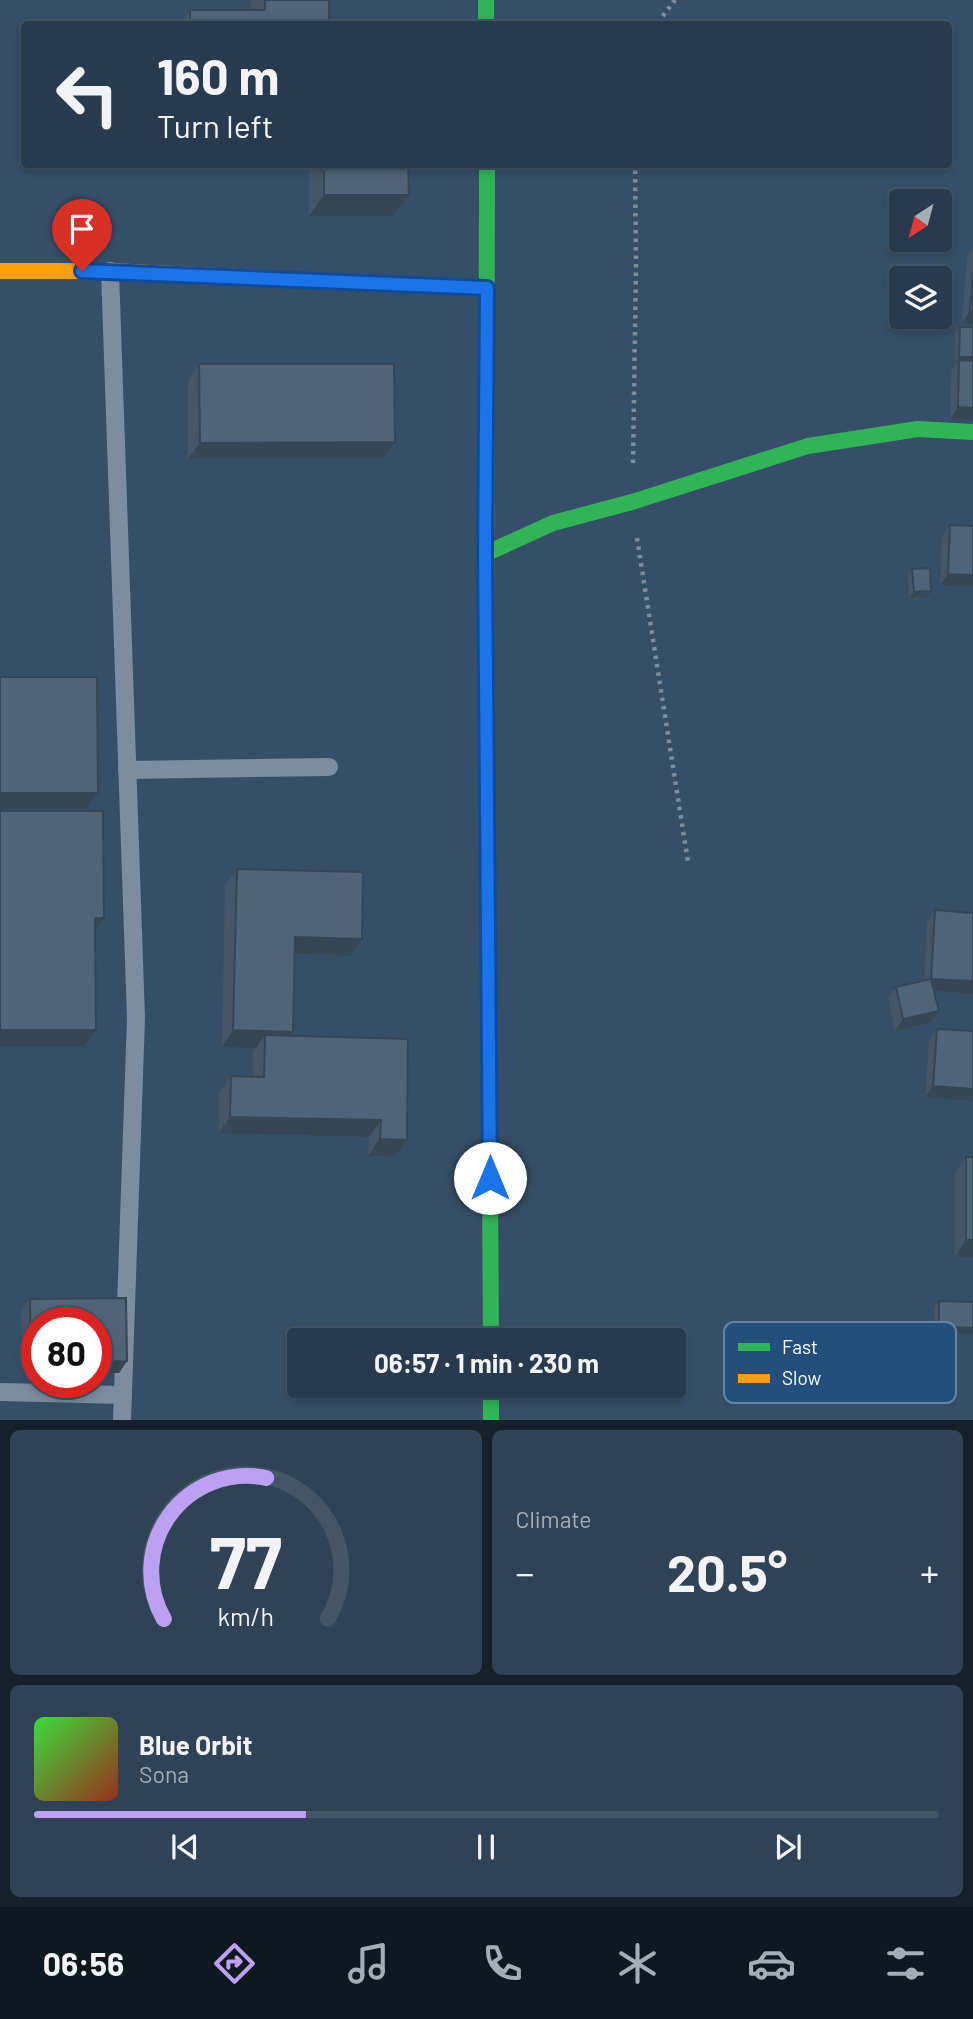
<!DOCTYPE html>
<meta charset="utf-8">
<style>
:root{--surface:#283b4e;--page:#304255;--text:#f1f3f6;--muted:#a5adb6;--line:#456;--accent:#bca0f2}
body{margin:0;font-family:Barlow,sans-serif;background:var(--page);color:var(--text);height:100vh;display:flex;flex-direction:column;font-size:26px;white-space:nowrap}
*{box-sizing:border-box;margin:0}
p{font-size:23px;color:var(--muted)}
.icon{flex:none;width:38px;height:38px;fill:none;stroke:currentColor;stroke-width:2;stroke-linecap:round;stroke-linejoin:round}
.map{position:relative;height:1420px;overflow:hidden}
.side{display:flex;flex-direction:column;gap:10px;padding:10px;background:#16202b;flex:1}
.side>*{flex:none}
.top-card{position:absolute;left:21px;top:21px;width:931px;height:147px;border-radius:7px;box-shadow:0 4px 10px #0003,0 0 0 2px var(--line);background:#283b4e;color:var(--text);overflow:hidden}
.needle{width:46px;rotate:216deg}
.controls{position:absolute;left:889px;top:189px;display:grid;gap:14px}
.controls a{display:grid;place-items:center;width:63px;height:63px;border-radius:7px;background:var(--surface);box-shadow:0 4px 10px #0003,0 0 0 2px var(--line);font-size:35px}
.speed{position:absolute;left:21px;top:1307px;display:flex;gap:14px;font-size:35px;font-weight:700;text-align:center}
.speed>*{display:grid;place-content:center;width:91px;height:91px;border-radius:50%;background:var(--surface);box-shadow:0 4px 10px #0003,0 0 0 2px var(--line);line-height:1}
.speed .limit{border:10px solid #d22;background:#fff;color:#111}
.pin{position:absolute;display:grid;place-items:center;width:60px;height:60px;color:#fff;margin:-72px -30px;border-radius:50% 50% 50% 0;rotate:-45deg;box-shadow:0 0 7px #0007}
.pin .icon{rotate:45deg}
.me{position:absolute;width:77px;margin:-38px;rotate:0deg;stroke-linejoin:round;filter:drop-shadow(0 0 5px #0008)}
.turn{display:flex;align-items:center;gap:24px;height:147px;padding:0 21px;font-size:32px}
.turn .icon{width:91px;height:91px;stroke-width:2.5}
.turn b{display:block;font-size:49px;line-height:60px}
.big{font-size:52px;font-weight:700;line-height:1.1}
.side .tile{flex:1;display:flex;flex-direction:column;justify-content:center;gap:10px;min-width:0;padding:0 24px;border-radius:10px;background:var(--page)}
.side .dial{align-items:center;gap:0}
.dial svg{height:182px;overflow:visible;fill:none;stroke:var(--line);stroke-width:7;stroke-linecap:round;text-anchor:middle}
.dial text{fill:var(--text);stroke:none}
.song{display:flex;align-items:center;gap:21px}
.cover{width:84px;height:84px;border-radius:10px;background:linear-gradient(135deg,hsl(120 70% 55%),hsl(10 70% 35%))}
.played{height:7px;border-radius:4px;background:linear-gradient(90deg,var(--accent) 30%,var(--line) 30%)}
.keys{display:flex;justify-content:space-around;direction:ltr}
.heat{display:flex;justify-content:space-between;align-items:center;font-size:38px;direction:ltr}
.side .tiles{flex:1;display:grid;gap:10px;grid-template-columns:1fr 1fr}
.tile:last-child{grid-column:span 2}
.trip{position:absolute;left:287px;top:1328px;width:399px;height:70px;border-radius:7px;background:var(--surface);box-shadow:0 4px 10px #0003,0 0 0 2px var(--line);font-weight:700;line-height:70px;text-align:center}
.menu{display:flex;height:112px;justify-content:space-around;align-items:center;background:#10181f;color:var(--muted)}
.menu .icon{width:49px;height:49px}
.menu .selected{color:var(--accent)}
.menu b{font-size:32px;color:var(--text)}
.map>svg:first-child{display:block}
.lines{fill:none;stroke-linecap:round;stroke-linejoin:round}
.path{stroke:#7b8d9f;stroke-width:4.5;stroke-dasharray:3.5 5;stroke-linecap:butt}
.lane{stroke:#7b8d9f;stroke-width:18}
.fast{stroke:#30b455;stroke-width:16}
.slow{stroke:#ff9f0a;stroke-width:16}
.wall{fill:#445667}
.shaded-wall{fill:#374654}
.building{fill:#4f6478;stroke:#374654;stroke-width:2}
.route-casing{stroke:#114b97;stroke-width:18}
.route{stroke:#1a73e8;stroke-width:12}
.key{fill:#224f7c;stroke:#6484a3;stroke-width:2}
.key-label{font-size:19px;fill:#fff}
</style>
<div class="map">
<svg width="973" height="1421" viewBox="0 0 973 1421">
<rect width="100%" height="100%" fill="#364f68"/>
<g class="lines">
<g class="path">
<path d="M660 24 662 17 675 0"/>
<path d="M633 463 636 266 635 164"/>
<path d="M637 538 688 862"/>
</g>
<g class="lane">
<path d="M110 271 136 1018 122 1421"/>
<path d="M127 770 329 767"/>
<path d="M0 1392 123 1395"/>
</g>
<g class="fast">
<path d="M486 0V24"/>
<path d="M390 284 487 288"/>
<path d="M485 554 553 523 632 502 808 446 918 429 973 432"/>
<path d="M486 667 487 164"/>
<path d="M489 1036 491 1340"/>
<path d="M491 1386V1421"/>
</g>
<g class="slow">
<path d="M0 271H110L390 284"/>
<path d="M486 667 489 1036"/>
</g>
</g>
<g class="wall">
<path d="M251 0H329V24H404H180L190 10H251Z"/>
<path d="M309 164H408L409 195 394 216H309Z"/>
<path d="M973 248V324L962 323 967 257Z"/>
<path d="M960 327H973V420L950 419 951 372 957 363H955V333Z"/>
<path d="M199 364 383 459H188V381Z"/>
<path d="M950 525 973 587 940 585 942 536Z"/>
<path d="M912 569 931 591 927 597 909 598 908 575Z"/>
<path d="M237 869 350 956 295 954 291 1035 407 1140 395 1157 368 1156 369 1137 219 1133V1093L231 1076 253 1077V1051L256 1048 222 1047 225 885Z"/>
<path d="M935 910 973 913V994L934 991 931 1022 895 1031 888 998 896 987 924 980 927 922Z"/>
<path d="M937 1029 973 1031V1101L925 1098 929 1040Z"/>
<path d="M966 1157 973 1257H955V1174Z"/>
<path d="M30 1299 127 1361 119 1373 23 1374 21 1311Z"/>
<path d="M939 1301 973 1302V1334L934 1332V1307Z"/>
</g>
<g class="shaded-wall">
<path d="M324 195H409L394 216H309Z"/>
<path d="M970 311H973V324L962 323Z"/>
<path d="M959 357H973V363L959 360 957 363H955Z"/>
<path d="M958 407 973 408V420L950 419Z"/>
<path d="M395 442 383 459H188L200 443Z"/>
<path d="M948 574 973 575V587L940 585Z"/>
<path d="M931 591 927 597 909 598 914 592Z"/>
<path d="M0 793H98L86 809H0Z"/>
<path d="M95 918H104L92 934Z"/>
<path d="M295 937 362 939 350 956 283 953Z"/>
<path d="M931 979 973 981V994L923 990Z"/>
<path d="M939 1011 931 1022 895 1031 903 1019Z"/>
<path d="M0 1030H96L84 1047H0Z"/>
<path d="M233 1030 293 1032 281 1049 265 1035 256 1048 222 1047Z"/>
<path d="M933 1086 973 1089V1101L925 1098Z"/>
<path d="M230 1117 381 1120 369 1137 219 1133Z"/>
<path d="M380 1139 407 1140 395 1157 368 1156Z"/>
<path d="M966 1240H973V1257H955Z"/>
<path d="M939 1326 973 1328V1334L934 1332Z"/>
<path d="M127 1361 119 1373H96V1362Z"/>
<path d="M37 1362V1374H23L31 1363Z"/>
</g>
<g class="building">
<path d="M265 0H329V24H404H190V10H265Z"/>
<path d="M324 164H408L409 195H324Z"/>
<path d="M973 272V311H970Z"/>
<path d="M960 327H973V357H959Z"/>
<path d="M959 360 973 361V408L958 407Z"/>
<path d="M199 364H394L395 442 200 443Z"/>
<path d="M950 525 973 526V575L948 574Z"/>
<path d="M930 568 931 591 914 592 912 569Z"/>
<path d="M0 677H97L98 793H0Z"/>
<path d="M0 811H103L104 918H95L96 1030H0Z"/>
<path d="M237 869 363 872 362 939 295 937 293 1032 233 1030Z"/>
<path d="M935 910 973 913V981L931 979 939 1011 903 1019 896 987 931 979Z"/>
<path d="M937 1029 973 1031V1089L933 1086Z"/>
<path d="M265 1035 408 1039 407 1140 380 1139 381 1120 230 1117 231 1076 264 1077Z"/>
<rect x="966" y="1157" width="7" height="83"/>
<path d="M126 1298 127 1361 96 1362V1323H37V1362L31 1363 30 1299Z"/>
<path d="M939 1301 973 1302V1328L939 1326Z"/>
</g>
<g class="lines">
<g class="route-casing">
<path id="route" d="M82 271 487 288 485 554 490 1178"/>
</g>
<use href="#route" class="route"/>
</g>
<rect x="724" y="1322" width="232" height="81" rx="10" class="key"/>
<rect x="738" y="1343" width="32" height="8" fill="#30b455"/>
<rect x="738" y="1374" width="32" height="9" fill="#ff9f0a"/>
<g class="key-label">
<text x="782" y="1354">Fast</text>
<text x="782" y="1385">Slow</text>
</g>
</svg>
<div class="controls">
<a><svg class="needle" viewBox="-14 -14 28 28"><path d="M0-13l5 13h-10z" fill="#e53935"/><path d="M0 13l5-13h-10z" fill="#a5adb6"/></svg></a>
<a><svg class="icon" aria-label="layers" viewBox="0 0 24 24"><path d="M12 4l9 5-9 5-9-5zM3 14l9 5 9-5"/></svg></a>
</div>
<div class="speed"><div class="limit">80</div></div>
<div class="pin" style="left:82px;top:271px;background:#d93025"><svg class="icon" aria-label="arrive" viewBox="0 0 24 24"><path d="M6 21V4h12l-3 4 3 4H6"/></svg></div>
<svg class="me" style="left:490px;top:1178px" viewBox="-20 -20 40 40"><circle r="19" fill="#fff"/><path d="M0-13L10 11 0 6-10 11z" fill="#1a73e8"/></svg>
<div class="trip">06:57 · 1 min · 230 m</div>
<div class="top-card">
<div class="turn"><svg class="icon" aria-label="left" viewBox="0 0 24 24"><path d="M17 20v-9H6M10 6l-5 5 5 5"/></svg><div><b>160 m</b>Turn left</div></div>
</div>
</div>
<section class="side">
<div class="tiles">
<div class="tile dial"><svg viewBox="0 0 100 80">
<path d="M14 69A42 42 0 1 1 86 69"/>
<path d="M14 69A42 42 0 0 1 59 7" stroke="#bca0f2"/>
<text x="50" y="56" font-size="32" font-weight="700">77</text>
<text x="50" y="72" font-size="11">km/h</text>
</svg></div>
<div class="tile"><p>Climate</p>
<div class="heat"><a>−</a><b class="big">20.5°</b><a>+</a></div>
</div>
<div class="tile">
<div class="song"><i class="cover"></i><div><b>Blue Orbit</b><p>Sona</p></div></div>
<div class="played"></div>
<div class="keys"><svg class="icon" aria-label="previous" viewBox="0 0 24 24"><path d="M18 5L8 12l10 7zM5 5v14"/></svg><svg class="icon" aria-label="pause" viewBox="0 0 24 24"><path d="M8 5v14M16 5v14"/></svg><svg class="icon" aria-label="next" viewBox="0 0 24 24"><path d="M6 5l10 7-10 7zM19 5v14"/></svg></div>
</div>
</div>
</section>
<nav class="menu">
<b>06:56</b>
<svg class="icon selected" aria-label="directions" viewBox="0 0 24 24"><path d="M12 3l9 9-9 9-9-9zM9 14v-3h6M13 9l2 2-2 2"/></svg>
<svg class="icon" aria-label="music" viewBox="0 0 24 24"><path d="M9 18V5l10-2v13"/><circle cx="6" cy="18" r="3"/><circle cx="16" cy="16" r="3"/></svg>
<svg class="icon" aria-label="phone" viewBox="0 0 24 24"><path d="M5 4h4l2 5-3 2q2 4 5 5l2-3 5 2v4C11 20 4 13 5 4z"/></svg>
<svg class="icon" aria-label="climate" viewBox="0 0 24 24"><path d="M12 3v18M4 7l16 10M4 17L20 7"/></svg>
<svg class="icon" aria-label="car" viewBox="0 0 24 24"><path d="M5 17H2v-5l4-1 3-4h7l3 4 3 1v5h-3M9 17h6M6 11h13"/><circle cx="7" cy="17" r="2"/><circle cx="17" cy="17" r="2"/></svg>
<svg class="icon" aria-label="filters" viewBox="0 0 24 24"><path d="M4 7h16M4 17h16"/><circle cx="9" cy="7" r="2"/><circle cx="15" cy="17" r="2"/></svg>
</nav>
